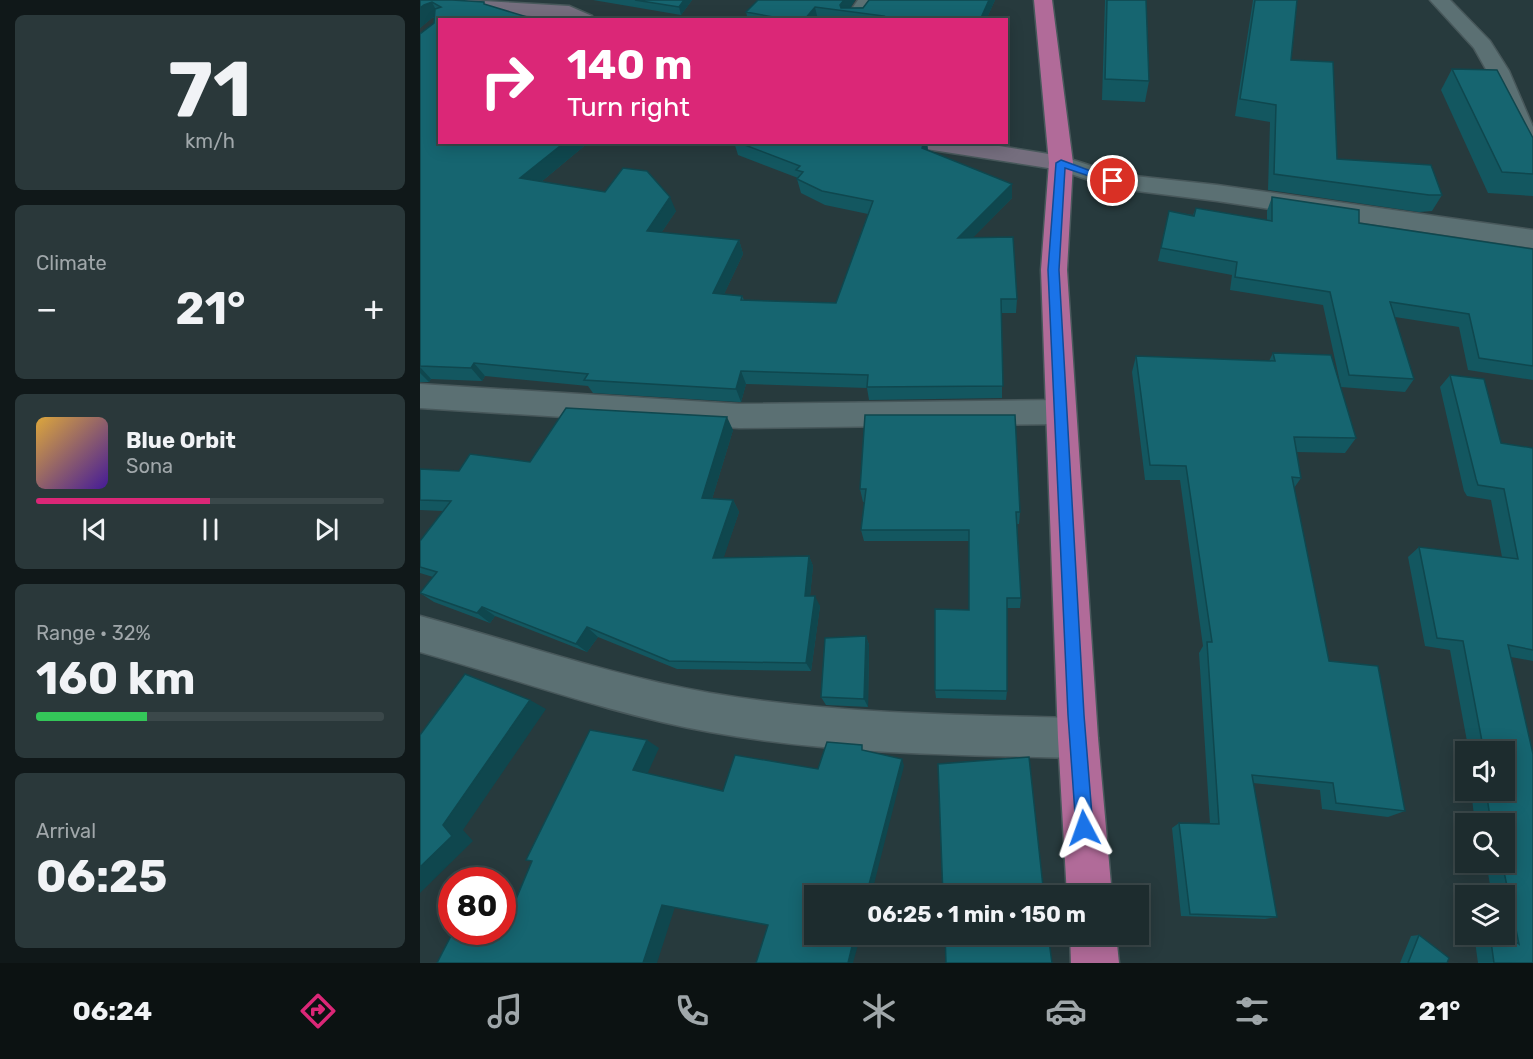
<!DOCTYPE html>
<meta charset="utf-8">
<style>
:root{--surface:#1d2c2e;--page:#2a383a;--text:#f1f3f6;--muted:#a0a7aa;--line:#3b484a;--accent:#db2777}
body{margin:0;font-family:Rubik,sans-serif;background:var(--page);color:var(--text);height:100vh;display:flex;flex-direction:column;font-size:22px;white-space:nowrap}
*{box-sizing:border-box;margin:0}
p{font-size:20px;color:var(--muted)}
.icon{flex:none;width:33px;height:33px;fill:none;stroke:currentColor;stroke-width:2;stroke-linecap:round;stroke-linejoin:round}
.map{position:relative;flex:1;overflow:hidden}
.panel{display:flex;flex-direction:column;gap:15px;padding:15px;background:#101819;width:420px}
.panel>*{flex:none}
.banner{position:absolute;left:18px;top:18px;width:570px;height:126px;border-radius:0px;box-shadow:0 3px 15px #0003,0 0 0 2px var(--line);background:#db2777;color:#fff;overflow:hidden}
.fabs{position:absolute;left:1035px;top:741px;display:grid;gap:12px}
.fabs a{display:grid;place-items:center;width:60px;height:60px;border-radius:0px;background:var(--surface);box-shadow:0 3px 15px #0003,0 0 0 2px var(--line);font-size:30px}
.speed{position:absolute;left:18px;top:867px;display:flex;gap:12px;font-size:30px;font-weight:700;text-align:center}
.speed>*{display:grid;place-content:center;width:78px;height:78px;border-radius:50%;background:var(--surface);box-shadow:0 3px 15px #0003,0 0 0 2px var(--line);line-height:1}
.speed .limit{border:9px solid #d22;background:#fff;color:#111}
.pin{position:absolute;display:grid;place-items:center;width:51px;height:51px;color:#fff;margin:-26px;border:3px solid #fff;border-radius:50%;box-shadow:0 2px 6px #0007}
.me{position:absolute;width:66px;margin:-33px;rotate:356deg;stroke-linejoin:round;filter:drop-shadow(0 0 4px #0008)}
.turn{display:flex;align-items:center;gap:21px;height:126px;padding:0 30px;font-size:27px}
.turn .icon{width:78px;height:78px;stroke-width:2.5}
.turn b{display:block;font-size:42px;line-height:51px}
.big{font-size:45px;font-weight:700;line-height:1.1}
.panel .card{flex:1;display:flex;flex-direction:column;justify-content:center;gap:9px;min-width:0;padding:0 21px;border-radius:9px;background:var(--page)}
.panel .dial{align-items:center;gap:0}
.dial b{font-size:78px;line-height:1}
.song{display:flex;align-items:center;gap:18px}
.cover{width:72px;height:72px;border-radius:9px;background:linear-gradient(135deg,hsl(40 70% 55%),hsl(260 70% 35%))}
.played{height:6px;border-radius:3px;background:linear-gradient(90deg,var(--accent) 50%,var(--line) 50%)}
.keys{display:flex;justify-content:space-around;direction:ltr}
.heat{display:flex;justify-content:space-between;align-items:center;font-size:33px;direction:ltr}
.charge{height:9px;border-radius:4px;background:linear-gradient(90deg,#34c759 32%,var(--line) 0)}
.trip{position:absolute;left:384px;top:885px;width:345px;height:60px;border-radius:0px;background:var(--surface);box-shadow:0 3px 15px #0003,0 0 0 2px var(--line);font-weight:700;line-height:60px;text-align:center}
.menu{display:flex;height:96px;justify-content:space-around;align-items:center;background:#0c1212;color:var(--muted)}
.menu .icon{width:42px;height:42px}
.menu .current{color:var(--accent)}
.menu b{font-size:27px;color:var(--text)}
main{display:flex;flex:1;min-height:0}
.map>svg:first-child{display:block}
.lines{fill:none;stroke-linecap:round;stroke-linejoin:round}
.street-casing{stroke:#48585b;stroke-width:3}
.secondary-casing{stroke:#48585b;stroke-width:3}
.highway-casing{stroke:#48585b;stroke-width:3}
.street{fill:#5b7073;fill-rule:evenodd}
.secondary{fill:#756e7e;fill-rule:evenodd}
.highway{fill:#b16b99;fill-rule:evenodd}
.wall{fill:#135760}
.shaded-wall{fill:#0f474e}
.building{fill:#166570;stroke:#0f474e;stroke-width:1.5}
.route{fill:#1a73e8;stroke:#114b97;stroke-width:1.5}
</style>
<main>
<section class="panel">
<div class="card dial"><b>71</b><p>km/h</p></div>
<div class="card"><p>Climate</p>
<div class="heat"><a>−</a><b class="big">21°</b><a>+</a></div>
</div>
<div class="card">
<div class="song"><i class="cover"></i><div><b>Blue Orbit</b><p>Sona</p></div></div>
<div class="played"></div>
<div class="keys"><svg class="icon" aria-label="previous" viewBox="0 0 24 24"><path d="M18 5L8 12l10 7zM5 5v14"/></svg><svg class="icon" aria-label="pause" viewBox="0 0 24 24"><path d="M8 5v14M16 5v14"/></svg><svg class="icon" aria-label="next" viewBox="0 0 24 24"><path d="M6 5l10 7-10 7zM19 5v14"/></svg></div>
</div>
<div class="card"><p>Range · 32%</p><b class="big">160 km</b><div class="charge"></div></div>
<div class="card"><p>Arrival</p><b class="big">06:25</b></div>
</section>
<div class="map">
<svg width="1113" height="963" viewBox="0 0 1113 963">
<rect width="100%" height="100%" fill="#273a3d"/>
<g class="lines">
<g class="street-casing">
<g id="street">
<path d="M438 0H457L443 20H424Z"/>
<path d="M1010 0H1030L1070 41 1089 71 1113 127V161L1105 159 1101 154 1067 71 1054 48Z"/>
<path d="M641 156 696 174 797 185 1113 230V248L797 201 693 188 633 168 629 163 633 158Z"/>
<path d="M0 384 319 404 640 400 651 403 655 412 651 421 640 424 319 428 0 408Z"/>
<path d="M0 616C96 642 192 676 290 693 412 714 536 715 658 718L672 724 678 738 672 752 658 758C535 755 411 754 290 732 191 714 96 679 0 652Z"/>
</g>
</g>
<g class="secondary-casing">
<g id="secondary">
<path d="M0 0H45L149 6 172 16 174 20 0 9Z"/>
<path d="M495 142H554L641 156 649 158 653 163 649 168 641 170 506 149 498 147Z"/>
</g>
</g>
<g class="highway-casing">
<g id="highway">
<path d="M614 0H632L653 163 647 270 678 738 692 896H647L638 738 621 270 629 163Z"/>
<path d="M650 934H696L699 963H651Z"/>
</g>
</g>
<use href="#street" class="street"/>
<use href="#secondary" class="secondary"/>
<use href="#highway" class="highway"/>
</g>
<g class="wall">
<path d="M0 0H32L20 142H169L121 182 256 211 241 233 319 240 323 254 304 294 322 296 324 300 416 303 448 214 405 205 381 193 377 179 378 178 318 155 314 142H507L508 150 592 198 552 238 597 299 596 313H582V398L449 400 447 388 326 384 321 402H319L173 393 168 386 65 376 62 381 11 379 9 382H0V34L14 23V18H12L0 28Z"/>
<path d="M173 0H272L261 15Z"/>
<path d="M338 0H435L430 8 575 0 566 20H328L326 12Z"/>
<path d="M685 0H726L729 81 725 102 682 100Z"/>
<path d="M833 0H877L871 60 917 159 1022 195 1012 211 999 212 848 190 850 122 815 116Z"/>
<path d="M1032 69 1113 138V196L1068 193 1021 90Z"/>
<path d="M852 197 939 223 1113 249V380L1048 370 1039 327 975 317 994 379 985 392 921 387 903 305 810 290 812 275 738 261 749 211 773 215 776 208 847 220V211Z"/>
<path d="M853 353 936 438 925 453 877 452 881 478 874 488 909 661 985 811 968 817 902 809 900 790 833 783 857 917 845 919 761 916 752 828 759 823 790 824 779 653 783 646 760 480H725L712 372 716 356 849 361Z"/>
<path d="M1030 375 1081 443 1113 448V661L1091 657 1113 963H1058L1054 934H1084V896H1072L1066 862H1084V824H1055L1051 790H1084V752H1049L1030 650 1005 646 988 557 999 547 1082 557 1071 500 1047 496 1044 491 1020 387Z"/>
<path d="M445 415 600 512 599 524H597L601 598 600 608H587V691L586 700 516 698 515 690 549 610V541H444L441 530 445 502H443L440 489Z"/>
<path d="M313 430 292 499 313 500 319 512 303 558 389 556 393 566 390 596 400 606 391 671 257 669 178 637 167 652 75 616 70 623 14 602 0 593 13 577 0 573V541L23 511 0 510V469L39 471 110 462Z"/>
<path d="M446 636 449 645 448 707 406 705 401 697Z"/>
<path d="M999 935 1027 963H980L991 936Z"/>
</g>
<g class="shaded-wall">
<path d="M264 0H272L261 15 259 7Z"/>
<path d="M424 0H435L428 11 421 10 420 5Z"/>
<path d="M569 0H575L566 20H560Z"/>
<path d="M12 2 19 16 12 18 0 28V8L4 5Z"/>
<path d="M395 7 398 20H384Z"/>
<path d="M145 142H169L109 192 100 178Z"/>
<path d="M504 142H507L508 152 502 148Z"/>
<path d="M592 184V198L539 252 538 238Z"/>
<path d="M250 197 256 211 233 245 227 231Z"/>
<path d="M319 240 323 254 298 307 293 293Z"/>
<path d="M54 363 65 376 62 381 51 368Z"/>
<path d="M0 367 11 379 9 382 0 373Z"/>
<path d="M321 371 326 384 321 402 316 389Z"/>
<path d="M307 417 313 430 289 509 282 498Z"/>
<path d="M313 500 319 512 300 569 293 558Z"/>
<path d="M389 556 393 566 389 606 385 596Z"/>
<path d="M395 596 400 606 391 671 386 663Z"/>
<path d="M62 607 75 616 70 623 57 613Z"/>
<path d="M167 627 178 637 167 652 156 644Z"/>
<path d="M446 636 449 645 448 707 444 699Z"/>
<path d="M110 700 126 709 43 830 53 841 0 893V867L23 825Z"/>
<path d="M227 740 239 748 226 777 213 770Z"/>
<path d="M482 759 484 766 451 896H446Z"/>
<path d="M242 905 255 907 237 963H223Z"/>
<path d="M435 934H441L433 963H428Z"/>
</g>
<g class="building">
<path d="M0 0H32L64 2V4L117 20H20V142H145L100 178 185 192 203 168 227 171 250 197 227 231 319 240 293 293 322 296 321 300 416 303 453 201 402 191 377 179 383 172 376 170 380 166 317 142H504L502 148 592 184 538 238 593 237 597 299H581L583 386 447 387 448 375 321 371 316 389H314L164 380 168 374 54 363 51 368 0 366V34L14 23 15 9 21 7 12 2 4 5 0 8Z"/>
<path d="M215 0H264L259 7Z"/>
<path d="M338 0H424L420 5 421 8H443L449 0H569L560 20H461L464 16 395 7 384 20H370L326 12Z"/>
<path d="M687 0H726L729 81 685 79Z"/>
<path d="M835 0H877L871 60 913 62 917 159 1011 165 1022 195H1009L854 174 856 105 820 99Z"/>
<path d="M1032 69 1077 70 1113 138V174L1082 172Z"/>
<path d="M852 197 939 210V223L1113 249V366L1059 358 1049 314 970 302 994 379 929 375 910 292 815 277 817 262 741 248 749 211 774 216 776 208 852 221Z"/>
<path d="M853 353 911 355 936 438 874 437 881 478 872 477 909 661 958 666 985 811 916 803 913 783 832 775 857 917 770 914 759 823 799 824 787 642H792L766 466 730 465 716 356 855 361Z"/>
<path d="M1030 375 1064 379 1081 443 1113 448V650L1088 645 1113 754V963H1074L1070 934H1084L1099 944 1082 862H1084V824H1071L1066 790H1084V752H1064L1043 641 1017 638 999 547 1098 559 1084 489 1058 485 1056 479Z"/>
<path d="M146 408 307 417 282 498 313 500 293 558 389 556 385 596H395L386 663 249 661 167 627 156 644 62 607 57 613 0 593 17 572 0 567V541L31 501 0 500V469L39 471 50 454 110 462Z"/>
<path d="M445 415H595L600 512H596L601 598H587V691L515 690V609L549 610V530H441L446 489H440Z"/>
<path d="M446 636 444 699 401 697 405 638Z"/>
<path d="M45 674 110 700 23 825 32 836 0 867V735Z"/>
<path d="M170 730 227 740 213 770 303 791 315 755 398 769 407 742 442 745V750L482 759 446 896H394V934H435L428 963H336L348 925 242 905 223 963H17L33 932H82V922L86 923 112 861 106 860Z"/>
<path d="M609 757 624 896H523L518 764Z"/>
<path d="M525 934H628L632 963H526Z"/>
<path d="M999 935 1029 958 1027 963H988Z"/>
</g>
<path class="route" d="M641 160 698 181 693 184 645 168 639 270 664 715 673 828 671 834 664 837 658 834 656 828 648 715 628 270 636 163Z"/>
</svg>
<div class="fabs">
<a><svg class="icon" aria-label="sound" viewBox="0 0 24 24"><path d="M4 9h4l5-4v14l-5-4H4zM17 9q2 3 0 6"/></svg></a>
<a><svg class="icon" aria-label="search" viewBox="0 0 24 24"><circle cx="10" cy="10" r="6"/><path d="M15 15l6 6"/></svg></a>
<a><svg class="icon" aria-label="layers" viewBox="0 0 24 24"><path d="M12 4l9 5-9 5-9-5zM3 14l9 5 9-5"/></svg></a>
</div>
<div class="speed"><div class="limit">80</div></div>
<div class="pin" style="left:693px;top:181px;background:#d93025"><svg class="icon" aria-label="arrive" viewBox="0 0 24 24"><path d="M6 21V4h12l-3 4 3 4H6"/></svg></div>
<svg class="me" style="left:664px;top:828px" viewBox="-20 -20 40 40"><path d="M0-17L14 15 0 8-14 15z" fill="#1a73e8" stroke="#fff" stroke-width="4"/></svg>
<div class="trip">06:25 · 1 min · 150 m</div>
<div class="banner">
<div class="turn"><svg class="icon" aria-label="right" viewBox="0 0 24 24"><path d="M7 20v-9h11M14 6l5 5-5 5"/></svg><div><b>140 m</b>Turn right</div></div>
</div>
</div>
</main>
<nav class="menu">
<b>06:24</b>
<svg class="icon current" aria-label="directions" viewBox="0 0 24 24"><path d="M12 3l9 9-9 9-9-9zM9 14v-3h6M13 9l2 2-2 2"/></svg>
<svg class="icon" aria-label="music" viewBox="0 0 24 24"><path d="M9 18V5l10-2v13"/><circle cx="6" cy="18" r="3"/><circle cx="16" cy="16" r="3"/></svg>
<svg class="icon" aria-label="phone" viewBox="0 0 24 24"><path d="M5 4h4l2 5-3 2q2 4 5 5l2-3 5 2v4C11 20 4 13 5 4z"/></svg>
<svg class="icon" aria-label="climate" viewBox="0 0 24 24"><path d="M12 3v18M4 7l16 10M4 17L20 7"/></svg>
<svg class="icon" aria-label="car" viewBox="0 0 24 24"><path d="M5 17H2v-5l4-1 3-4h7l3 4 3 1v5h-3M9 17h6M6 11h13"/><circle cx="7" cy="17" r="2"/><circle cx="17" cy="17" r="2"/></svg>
<svg class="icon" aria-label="filters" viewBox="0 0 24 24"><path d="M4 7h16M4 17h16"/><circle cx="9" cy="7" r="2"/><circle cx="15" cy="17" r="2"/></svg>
<b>21°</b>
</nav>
